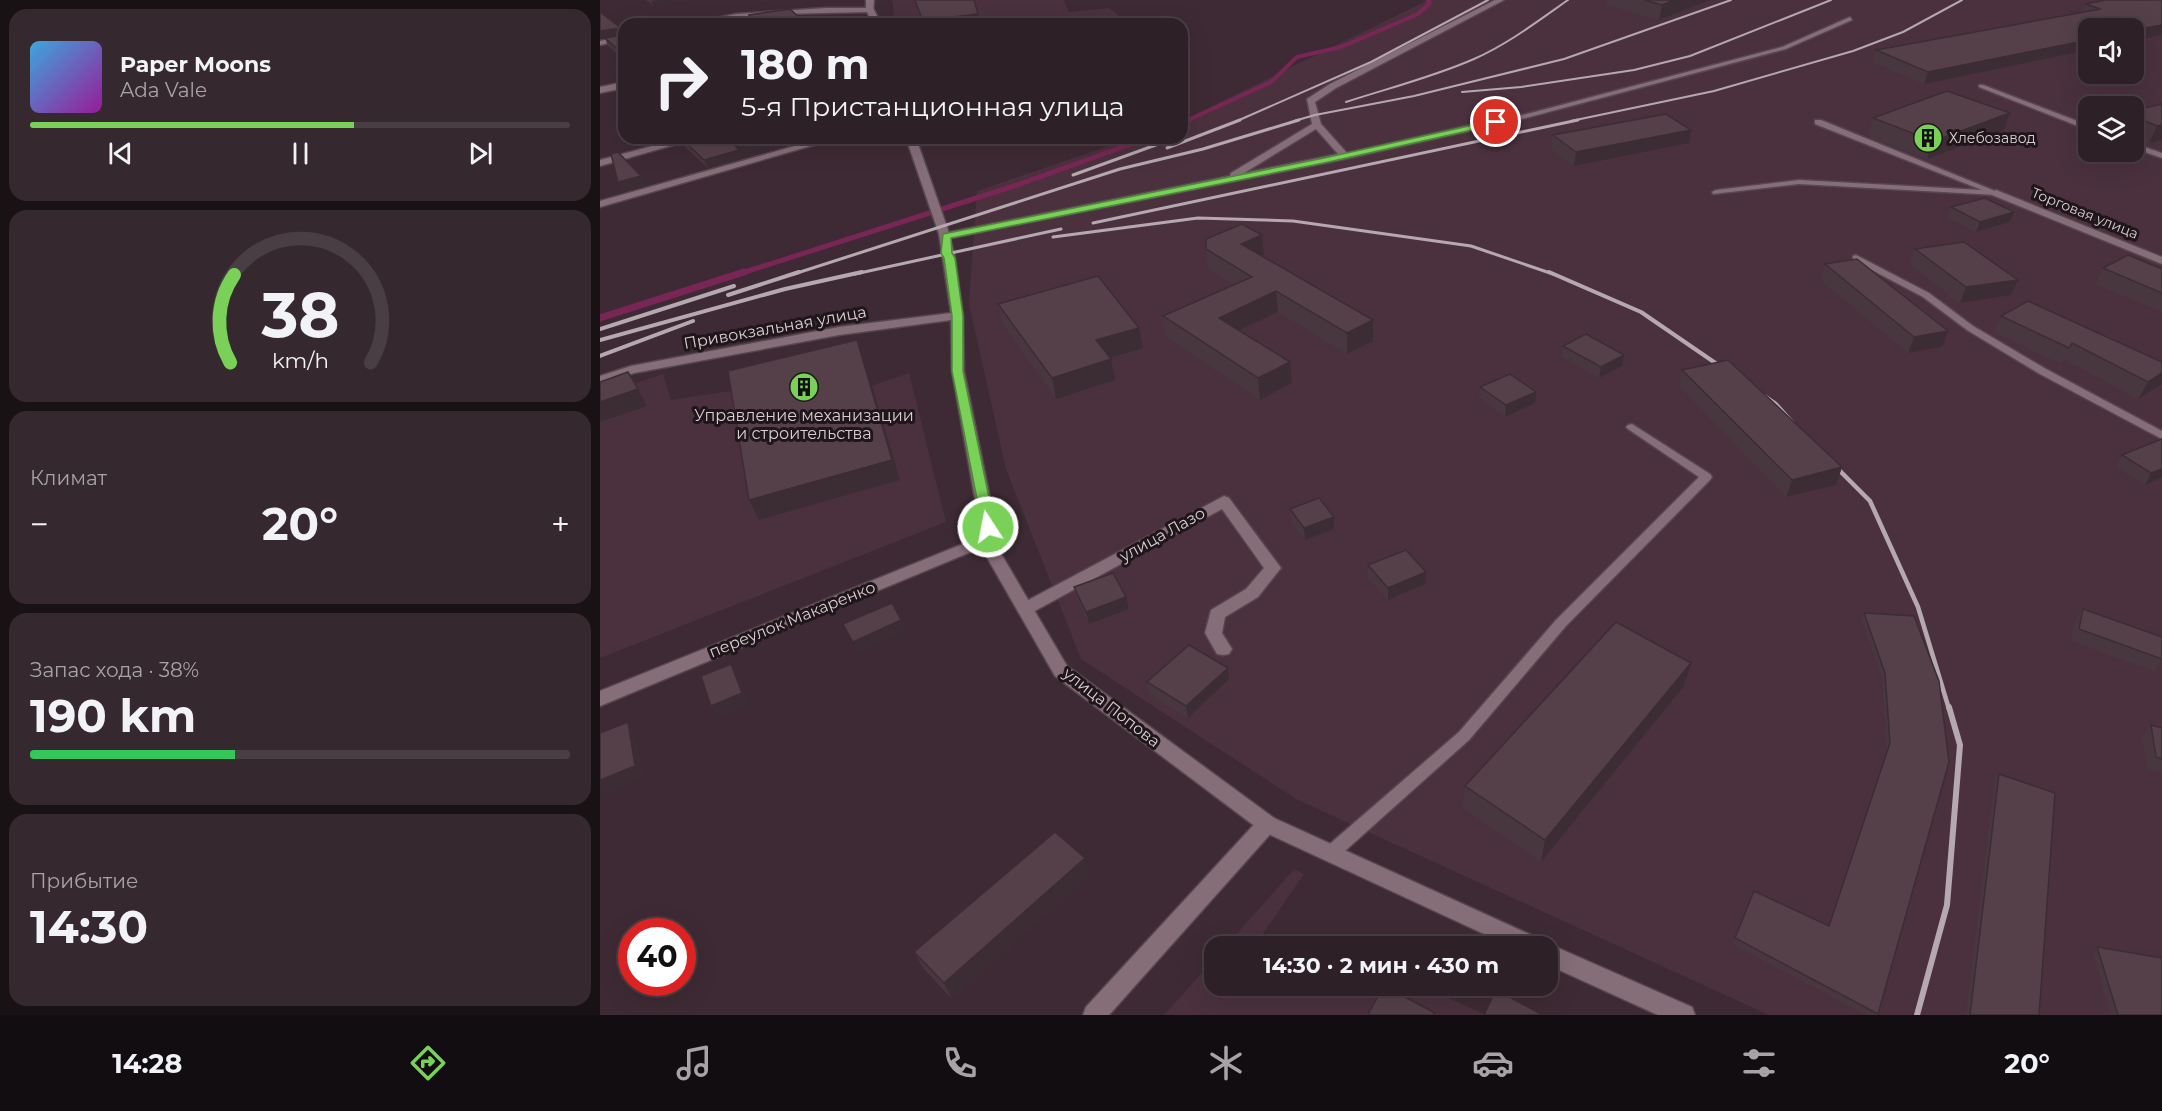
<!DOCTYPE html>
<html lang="ru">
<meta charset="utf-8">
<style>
:root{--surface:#2e2027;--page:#36282f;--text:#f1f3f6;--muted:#a7a3a7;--line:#493e44;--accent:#79d158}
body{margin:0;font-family:Montserrat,sans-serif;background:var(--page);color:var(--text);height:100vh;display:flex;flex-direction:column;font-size:22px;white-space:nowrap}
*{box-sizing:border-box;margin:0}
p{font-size:20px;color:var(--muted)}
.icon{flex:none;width:33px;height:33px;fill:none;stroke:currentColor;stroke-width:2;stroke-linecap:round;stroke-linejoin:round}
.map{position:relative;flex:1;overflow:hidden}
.drawer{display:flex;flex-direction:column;gap:9px;padding:9px;background:#191215;width:600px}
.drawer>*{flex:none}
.hud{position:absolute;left:18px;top:18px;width:570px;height:126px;border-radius:18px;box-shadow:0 6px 24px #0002,0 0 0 2px var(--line);background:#2e2027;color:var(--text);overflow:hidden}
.fabs{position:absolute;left:1478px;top:18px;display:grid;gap:12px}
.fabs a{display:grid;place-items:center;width:66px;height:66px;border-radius:12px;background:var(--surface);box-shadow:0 6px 24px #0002,0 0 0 2px var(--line);font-size:30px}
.speed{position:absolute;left:18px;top:918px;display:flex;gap:12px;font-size:30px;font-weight:700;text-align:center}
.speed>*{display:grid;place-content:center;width:78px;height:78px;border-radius:50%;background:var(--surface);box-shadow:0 6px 24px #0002,0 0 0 2px var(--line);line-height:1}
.speed .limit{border:9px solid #d22;background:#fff;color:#111}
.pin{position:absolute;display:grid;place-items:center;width:51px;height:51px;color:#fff;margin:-26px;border:3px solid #fff;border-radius:50%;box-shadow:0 2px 6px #0007}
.me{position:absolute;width:66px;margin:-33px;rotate:349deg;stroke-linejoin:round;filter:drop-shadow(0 0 4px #0008)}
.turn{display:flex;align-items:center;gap:21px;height:126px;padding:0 24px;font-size:27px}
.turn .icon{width:78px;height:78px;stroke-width:2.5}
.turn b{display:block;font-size:42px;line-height:51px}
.big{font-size:45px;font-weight:700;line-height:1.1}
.drawer .widget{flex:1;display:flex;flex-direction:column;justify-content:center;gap:9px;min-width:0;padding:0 21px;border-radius:18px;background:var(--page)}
.drawer .dial{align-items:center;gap:0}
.dial svg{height:156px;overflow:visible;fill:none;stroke:var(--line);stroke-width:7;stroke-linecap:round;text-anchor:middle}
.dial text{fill:var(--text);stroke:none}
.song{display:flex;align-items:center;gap:18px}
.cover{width:72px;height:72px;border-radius:9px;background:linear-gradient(135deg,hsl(200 70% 55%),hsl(300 70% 35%))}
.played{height:6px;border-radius:3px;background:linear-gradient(90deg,var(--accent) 60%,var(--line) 60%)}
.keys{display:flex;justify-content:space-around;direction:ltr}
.heat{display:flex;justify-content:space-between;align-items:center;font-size:33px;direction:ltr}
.charge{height:9px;border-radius:4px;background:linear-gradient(90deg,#34c759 38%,var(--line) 0)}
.trip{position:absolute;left:604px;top:936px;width:354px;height:60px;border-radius:18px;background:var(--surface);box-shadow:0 6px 24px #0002,0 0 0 2px var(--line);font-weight:700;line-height:60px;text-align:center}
.menu{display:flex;height:96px;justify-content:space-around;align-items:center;background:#120d10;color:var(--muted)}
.menu .icon{width:42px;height:42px}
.menu .active{color:var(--accent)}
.menu b{font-size:27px;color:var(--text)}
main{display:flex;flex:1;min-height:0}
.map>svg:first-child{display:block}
.built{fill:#4b313e;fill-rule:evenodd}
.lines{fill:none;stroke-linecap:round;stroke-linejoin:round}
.stream-far2{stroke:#792656;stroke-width:4}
.stream-far1{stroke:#792656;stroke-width:5}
.stream{stroke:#792656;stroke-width:7}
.service-casing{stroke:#57464f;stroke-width:3}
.minor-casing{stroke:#57464f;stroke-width:3}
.tertiary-casing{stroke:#57464f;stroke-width:3}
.service{fill:#866e79;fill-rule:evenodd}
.minor{fill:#866e79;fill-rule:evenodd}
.tertiary{fill:#866e79;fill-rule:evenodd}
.rail-far4{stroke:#b6a8af;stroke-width:2}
.rail-far3{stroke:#b6a8af;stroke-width:3}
.rail-far2{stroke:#b6a8af;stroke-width:4}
.rail-far1{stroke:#b6a8af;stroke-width:4.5}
.rail{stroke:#b6a8af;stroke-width:6}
.wall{fill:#493740}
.shaded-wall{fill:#3c2d34}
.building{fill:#55404a;stroke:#3c2d34;stroke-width:1.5}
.route{fill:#79d158;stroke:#4f8839;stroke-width:1.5}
.labels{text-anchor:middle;stroke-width:6;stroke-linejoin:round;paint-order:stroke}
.far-poi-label{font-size:14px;fill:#dacdd3;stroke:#1f161a;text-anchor:start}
.far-street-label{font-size:14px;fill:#dacdd3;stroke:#1f161a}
.street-label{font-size:16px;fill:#dacdd3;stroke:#1f161a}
.poi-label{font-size:16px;fill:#dacdd3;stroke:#1f161a}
</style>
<main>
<section class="drawer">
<div class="widget">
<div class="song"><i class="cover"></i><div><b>Paper Moons</b><p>Ada Vale</p></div></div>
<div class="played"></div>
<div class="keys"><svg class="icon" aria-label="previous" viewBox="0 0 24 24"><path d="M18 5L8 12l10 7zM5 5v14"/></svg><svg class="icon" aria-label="pause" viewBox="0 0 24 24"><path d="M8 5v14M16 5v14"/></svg><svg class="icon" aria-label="next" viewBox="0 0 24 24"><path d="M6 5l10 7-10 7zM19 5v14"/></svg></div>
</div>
<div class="widget dial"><svg viewBox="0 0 100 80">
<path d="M14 69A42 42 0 1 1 86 69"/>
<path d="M14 69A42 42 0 0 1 16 24" stroke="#79d158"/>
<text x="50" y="56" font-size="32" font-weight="700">38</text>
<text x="50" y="72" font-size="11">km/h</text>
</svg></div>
<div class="widget"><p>Климат</p>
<div class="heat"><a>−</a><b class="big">20°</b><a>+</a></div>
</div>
<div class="widget"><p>Запас хода · 38%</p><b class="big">190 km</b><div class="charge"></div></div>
<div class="widget"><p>Прибытие</p><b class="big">14:30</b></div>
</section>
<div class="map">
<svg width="1562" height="1015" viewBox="0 0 1562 1015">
<rect width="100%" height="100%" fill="#3e2a34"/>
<g class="built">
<path d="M292 0H464L469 12 509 8 530 24H295Z"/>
<path d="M828 0H1562V1015H1169L696 799 481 659 406 469 369 304 377 191 532 138H582V121ZM1488 28H1533V74H1488ZM1488 106H1533V152H1488Z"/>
<path d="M309 373 346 522 0 658V395L63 374 71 400 137 390 134 419 271 386Z"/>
<path d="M694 869 704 874 662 935 685 946H626Z"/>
<path d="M615 958V986H765L807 1006 817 986H822L886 1015H564Z"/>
</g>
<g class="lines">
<path class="stream-far2" d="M586 121 671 82 697 57 741 47 818 14 830 3 828 0"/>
<g class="stream-far1">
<path d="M582 123 589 120"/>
<path d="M139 274 417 185 548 138"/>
</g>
<path class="stream" d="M0 318 144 272"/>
<g class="service-casing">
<g id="service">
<path d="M1250 17 1252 20 1186 49 922 119 915 117 1182 47Z"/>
<path d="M1379 85H1383L1488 125V130L1379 87Z"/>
<path d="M1215 120H1221L1400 193 1396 195 1199 184 1113 194 1112 192 1116 190 1199 180 1382 190 1215 124Z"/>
<path d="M1533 143 1562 153V158L1533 148Z"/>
<path d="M1256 255 1329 293 1373 326 1446 369 1562 431V439L1438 373 1367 330 1323 297 1253 260V256Z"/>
<path d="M1032 424 1110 474 1112 477 1110 480 966 626 869 740 736 859 730 861 724 859 722 854 724 849 859 732 956 620 1099 477 1028 429 1026 427 1028 425Z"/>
</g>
</g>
<g class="minor-casing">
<g id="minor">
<path d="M266 0H274L273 12 266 10Z"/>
<path d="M895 0H904L736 88 715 102 721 124 747 153 919 114 922 115V119L745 159 346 239 341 236 346 233 630 176 631 173 712 124 707 99 730 84ZM716 129 738 154 644 173Z"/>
<path d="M24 82V88L0 93V87Z"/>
<path d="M82 138H98L0 166V160Z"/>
<path d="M223 138H238L0 207V201Z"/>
<path d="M1396 190 1562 257V264L1392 195 1391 193Z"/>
<path d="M624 496 629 498 681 568 658 597 625 617 622 633 632 649 629 654 623 655 617 654 605 633 611 610 646 589 664 568 622 509 431 613H419L417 609 419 605Z"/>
<path d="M385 535 390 536 393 540 390 544 0 706V691Z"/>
<path d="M667 815 674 818 677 824 674 830 509 1015H483L486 1007 660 818Z"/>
</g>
</g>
<g class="tertiary-casing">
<g id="tertiary">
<path d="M226 8H273L281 24H273L267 12 181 14 88 24 136 14Z"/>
<path d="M24 36V40L0 45V41Z"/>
<path d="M306 138H316L348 230 355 258 363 316 364 371 396 527 393 540 467 666 674 818 940 939 943 946 948 943 956 947 1092 1007 1095 1015H1058L948 965V946H910L660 830 455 676 377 540 380 527 352 371 351 320 239 335 34 373 0 384V376L31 366 239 327 351 313 339 234Z"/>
</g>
</g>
<use href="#service" class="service"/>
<use href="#minor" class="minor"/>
<use href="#tertiary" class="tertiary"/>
<g class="rail-far4">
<path d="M862 92 921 87 1034 70 1090 56 1231 0"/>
<path d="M746 102C789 88 833 77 874 59 908 44 938 21 968 0"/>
<path d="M637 121 771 62 888 0"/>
<path d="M694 121 715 115 814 96 964 59 1131 0"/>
<path d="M971 121 1114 91 1253 51 1303 32 1362 0"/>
</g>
<g class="rail-far3">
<path d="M567 148 640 120"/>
<path d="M473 175 575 138"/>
<path d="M493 223 978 120"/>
<path d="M453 237 598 218 693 221 871 246 953 274"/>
<path d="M194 274 520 169 603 149 699 120"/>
<path d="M255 274 461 229"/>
</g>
<g class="rail-far2">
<path d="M949 272 1041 312 1130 373"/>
<path d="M128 295 199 272"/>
<path d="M0 329 134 286"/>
<path d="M0 340 185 289 262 272"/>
<path d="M0 356 93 321"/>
<path d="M1160 393 1176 404 1193 423"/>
<path d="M1229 459 1236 466"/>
</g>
<path class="rail-far1" d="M1234 465 1270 501 1318 607 1349 709"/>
<path class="rail" d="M1317 1015 1347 905 1360 745 1349 707"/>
</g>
<g class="wall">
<path d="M46 0H87L54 6Z"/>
<path d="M1007 0H1110L1059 20 1006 5Z"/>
<path d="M1506 0 1562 35 1533 41V28H1488V50L1324 84 1273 62 1276 50 1482 13 1485 4Z"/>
<path d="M21 28 22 32 24 30V59L8 46 5 38 21 35Z"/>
<path d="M24 63V77L18 73 15 65Z"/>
<path d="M1562 104V140L1549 143 1533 137V111Z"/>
<path d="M1410 113 1404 130 1327 159 1268 136 1273 118Z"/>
<path d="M1091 130 1089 143 974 166 951 149 953 135Z"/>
<path d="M80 138H207L208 140 185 146 181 143 141 154 142 158 108 168 83 145Z"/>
<path d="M1351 207 1410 222 1376 232 1347 217Z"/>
<path d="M606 249 664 255 662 256 773 341 747 354 678 312 639 330 690 362 692 383 660 400 566 337 563 316 634 285 608 269Z"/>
<path d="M1315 249 1418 280 1411 295 1360 303 1310 264Z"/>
<path d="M1225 264 1342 347 1308 353 1221 280Z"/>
<path d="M1503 268 1562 269V312L1495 284Z"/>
<path d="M398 304 543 348 510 358 515 380 456 399 403 324Z"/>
<path d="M1401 316 1562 362 1538 399 1464 359 1461 364 1394 332Z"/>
<path d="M963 346 1024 355 1022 366 999 378 962 357Z"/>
<path d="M1082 370 1242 467 1236 485 1186 497 1079 386Z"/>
<path d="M880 387 935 403 905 417 879 398Z"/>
<path d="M1562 439V477L1545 485 1516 467 1522 455Z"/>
<path d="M690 509 734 517V529L705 540 691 521Z"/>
<path d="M768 565 825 584 788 600 768 577Z"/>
<path d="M474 587 529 609 489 624 477 599Z"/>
<path d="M1483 609 1562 659 1554 671 1471 641 1475 621Z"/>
<path d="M1264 613 1314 616 1277 1015H1266L1132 944 1154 891 1228 925 1287 749 1282 679 1262 619Z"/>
<path d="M629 679 588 718 549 694 547 682Z"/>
<path d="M1084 686 941 862 863 808 865 786Z"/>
<path d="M1551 725 1562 728V773L1547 769 1542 737Z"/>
<path d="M1399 774 1439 1015H1366L1395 779Z"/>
<path d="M490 875 352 999 323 968 314 952Z"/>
<path d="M1497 947 1562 1015H1511L1493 953Z"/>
</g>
<g class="shaded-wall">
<path d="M57 0H87L54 6 51 1Z"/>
<path d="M159 0H174L160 3Z"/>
<path d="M1074 0H1110L1059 20 1062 5Z"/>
<path d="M378 14 380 22 360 24H345L344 18Z"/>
<path d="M1562 25V35L1533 41V30Z"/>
<path d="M21 28 23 34 0 38V31Z"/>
<path d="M1488 40V50L1324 84 1328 72Z"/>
<path d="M1410 113 1404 130 1327 159 1333 141Z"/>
<path d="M1562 125V140L1549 143 1557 126Z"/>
<path d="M1091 130 1089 143 974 166 976 152Z"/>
<path d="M167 138H179L181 143 141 154 142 158 108 168 104 160 135 146Z"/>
<path d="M182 138H207L208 140 185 146Z"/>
<path d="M41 176 46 186 23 192 18 182Z"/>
<path d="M1414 212 1410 222 1376 232 1380 222Z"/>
<path d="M662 235 664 255 642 264 641 244Z"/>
<path d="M1418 280 1411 295 1360 303 1366 287Z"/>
<path d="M676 291 678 312 621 339 619 318Z"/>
<path d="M773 320V341L747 354V333Z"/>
<path d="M539 328 543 348 500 361 496 340Z"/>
<path d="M1348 331 1342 347 1308 353 1314 337Z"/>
<path d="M257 340 264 359 300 480 159 520 149 500Z"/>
<path d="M1024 355 1022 366 999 378 1001 367Z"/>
<path d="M511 359 515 380 456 399 452 378Z"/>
<path d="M690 362 692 383 660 400 658 378Z"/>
<path d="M1562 373V384L1538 399 1548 382Z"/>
<path d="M38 389 47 406 0 422V402Z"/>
<path d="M936 392 935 403 905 417 906 405Z"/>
<path d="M1242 467 1236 485 1186 497 1192 480Z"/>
<path d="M1562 469V477L1545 485 1551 473Z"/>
<path d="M734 517V529L705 540 704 528Z"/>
<path d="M826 572 825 584 788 600V588Z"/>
<path d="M526 597 529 609 489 624 486 612Z"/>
<path d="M301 620 306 632 258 654 253 642Z"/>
<path d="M1091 663 1084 686 941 862 945 840Z"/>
<path d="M131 664 138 676 149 705 118 718 111 706Z"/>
<path d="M628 668 629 679 588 718 586 706Z"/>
<path d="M28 722 36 734 44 778 4 794 0 789V780Z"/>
<path d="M485 858 490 875 352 999 344 983Z"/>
</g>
<g class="building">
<path d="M315 0H374L378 14 344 18 345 24H324Z"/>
<path d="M1044 0H1074L1062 5Z"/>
<path d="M1506 0H1562V25L1533 30V28H1488V40L1328 72 1276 50 1501 9 1485 4Z"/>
<path d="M190 9 206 24H149V15Z"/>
<path d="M0 12 21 28 0 31Z"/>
<path d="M23 29 24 30V55L5 38 21 35Z"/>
<path d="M24 63V72L15 65Z"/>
<path d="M1347 91 1410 113 1333 141 1273 118Z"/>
<path d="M1562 104V125L1557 126 1533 116V111Z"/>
<path d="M1066 114 1091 130 976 152 953 135Z"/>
<path d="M81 138H167L135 146 139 150 104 160Z"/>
<path d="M18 152 41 176 18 182 11 154Z"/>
<path d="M1385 198 1414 212 1380 222 1351 207Z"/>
<path d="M642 224 662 235 641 244 773 320 747 333 676 291 619 318 690 362 658 378 563 316 652 277 606 249V239Z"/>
<path d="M1364 242 1418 280 1366 287 1315 249Z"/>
<path d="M1528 255 1562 269V293L1503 268Z"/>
<path d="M1257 259 1348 331 1314 337 1225 264Z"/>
<path d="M498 276 539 328 496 340 511 359 452 378 398 304Z"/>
<path d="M1428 301 1562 362V373L1548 382 1472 343 1469 348 1401 316Z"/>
<path d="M986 334 1024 355 1001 367 963 346Z"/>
<path d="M257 340 292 460 149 500 128 371Z"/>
<path d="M1128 360 1242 467 1192 480 1082 370Z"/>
<path d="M28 372 38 389 0 402V382Z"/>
<path d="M910 374 936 392 906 405 880 387Z"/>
<path d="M1562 439V469L1551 473 1522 455Z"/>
<path d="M719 498 734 517 704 528 690 509Z"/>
<path d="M806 550 826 572 788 588 768 565Z"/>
<path d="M513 573 526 597 486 612 474 587Z"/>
<path d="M292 603 301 620 253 642 243 624Z"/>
<path d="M1483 609 1562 637V659L1479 629Z"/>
<path d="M1264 613 1314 616 1339 681 1349 762 1278 1014 1135 938 1154 891 1229 926 1290 743 1285 673Z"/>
<path d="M1016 622 1091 663 945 840 865 786Z"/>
<path d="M589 645 628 668 586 706 547 682Z"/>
<path d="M131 664 142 693 111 706 101 676Z"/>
<path d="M28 722 35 766 0 780V733Z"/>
<path d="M1551 725 1562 728V759L1556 757Z"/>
<path d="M1399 774 1455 793 1439 1015H1370Z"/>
<path d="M455 832 485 858 344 983 314 952Z"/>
<path d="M1497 947 1562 958V1015H1518Z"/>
<path d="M784 986 835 1013 833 1015H771L768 1014Z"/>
<path d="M896 990 943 1015H884Z"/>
</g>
<path class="route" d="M896 120 900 122 899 124 724 163 351 238 352 253 355 258 363 316V371L395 527 393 530H383L352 371V316L344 258 341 253 343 234 724 158Z"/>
<defs>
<g id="building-disc" transform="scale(1.5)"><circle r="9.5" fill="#79d158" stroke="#1f161a"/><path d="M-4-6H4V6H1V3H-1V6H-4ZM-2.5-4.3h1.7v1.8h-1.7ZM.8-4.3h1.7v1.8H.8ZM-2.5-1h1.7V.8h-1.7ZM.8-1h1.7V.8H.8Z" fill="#111"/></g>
</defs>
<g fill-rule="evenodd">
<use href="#building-disc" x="1328" y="138"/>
<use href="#building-disc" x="204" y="387"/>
</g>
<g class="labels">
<g class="far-poi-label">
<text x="1349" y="143">Хлебозавод</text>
</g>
<g class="far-street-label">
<text transform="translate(1485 213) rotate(22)" y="5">Торговая улица</text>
</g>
<g class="street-label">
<text transform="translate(175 327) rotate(-10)" y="6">Привокзальная улица</text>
<text transform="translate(562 534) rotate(-29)" y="6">улица Лазо</text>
<text transform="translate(192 619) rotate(-22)" y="6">переулок Макаренко</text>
<text transform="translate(512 707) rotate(38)" y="6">улица Попова</text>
</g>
<g class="poi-label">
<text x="204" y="421">Управление механизации<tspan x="204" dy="18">и строительства</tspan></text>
</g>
</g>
</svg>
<div class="fabs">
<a><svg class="icon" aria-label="sound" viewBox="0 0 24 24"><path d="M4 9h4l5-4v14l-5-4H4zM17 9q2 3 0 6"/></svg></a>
<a><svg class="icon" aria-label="layers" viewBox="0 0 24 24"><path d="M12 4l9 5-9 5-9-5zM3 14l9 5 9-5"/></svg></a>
</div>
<div class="speed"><div class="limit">40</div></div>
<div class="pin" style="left:896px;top:122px;background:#d93025"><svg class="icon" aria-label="arrive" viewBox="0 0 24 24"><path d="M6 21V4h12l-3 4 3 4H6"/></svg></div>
<svg class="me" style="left:388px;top:527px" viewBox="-20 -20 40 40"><circle r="17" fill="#79d158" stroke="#fff" stroke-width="3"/><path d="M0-11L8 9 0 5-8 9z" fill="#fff"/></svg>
<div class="trip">14:30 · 2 мин · 430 m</div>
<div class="hud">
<div class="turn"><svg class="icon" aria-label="right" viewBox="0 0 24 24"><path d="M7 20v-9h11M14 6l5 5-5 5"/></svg><div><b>180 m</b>5-я Пристанционная улица</div></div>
</div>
</div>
</main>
<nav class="menu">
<b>14:28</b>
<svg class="icon active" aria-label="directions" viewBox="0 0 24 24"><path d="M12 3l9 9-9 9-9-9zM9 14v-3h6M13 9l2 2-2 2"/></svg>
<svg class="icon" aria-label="music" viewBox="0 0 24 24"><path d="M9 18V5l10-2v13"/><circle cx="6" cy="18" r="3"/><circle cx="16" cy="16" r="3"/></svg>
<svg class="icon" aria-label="phone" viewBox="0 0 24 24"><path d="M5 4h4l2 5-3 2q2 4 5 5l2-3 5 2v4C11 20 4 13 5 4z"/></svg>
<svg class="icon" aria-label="climate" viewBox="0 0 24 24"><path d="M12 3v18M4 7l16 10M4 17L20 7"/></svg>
<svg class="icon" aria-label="car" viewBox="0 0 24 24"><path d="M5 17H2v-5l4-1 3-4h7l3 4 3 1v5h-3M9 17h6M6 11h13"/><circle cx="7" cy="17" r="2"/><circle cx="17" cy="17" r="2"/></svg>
<svg class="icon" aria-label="filters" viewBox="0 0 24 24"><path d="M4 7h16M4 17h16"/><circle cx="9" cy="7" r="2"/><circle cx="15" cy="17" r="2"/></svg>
<b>20°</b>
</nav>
